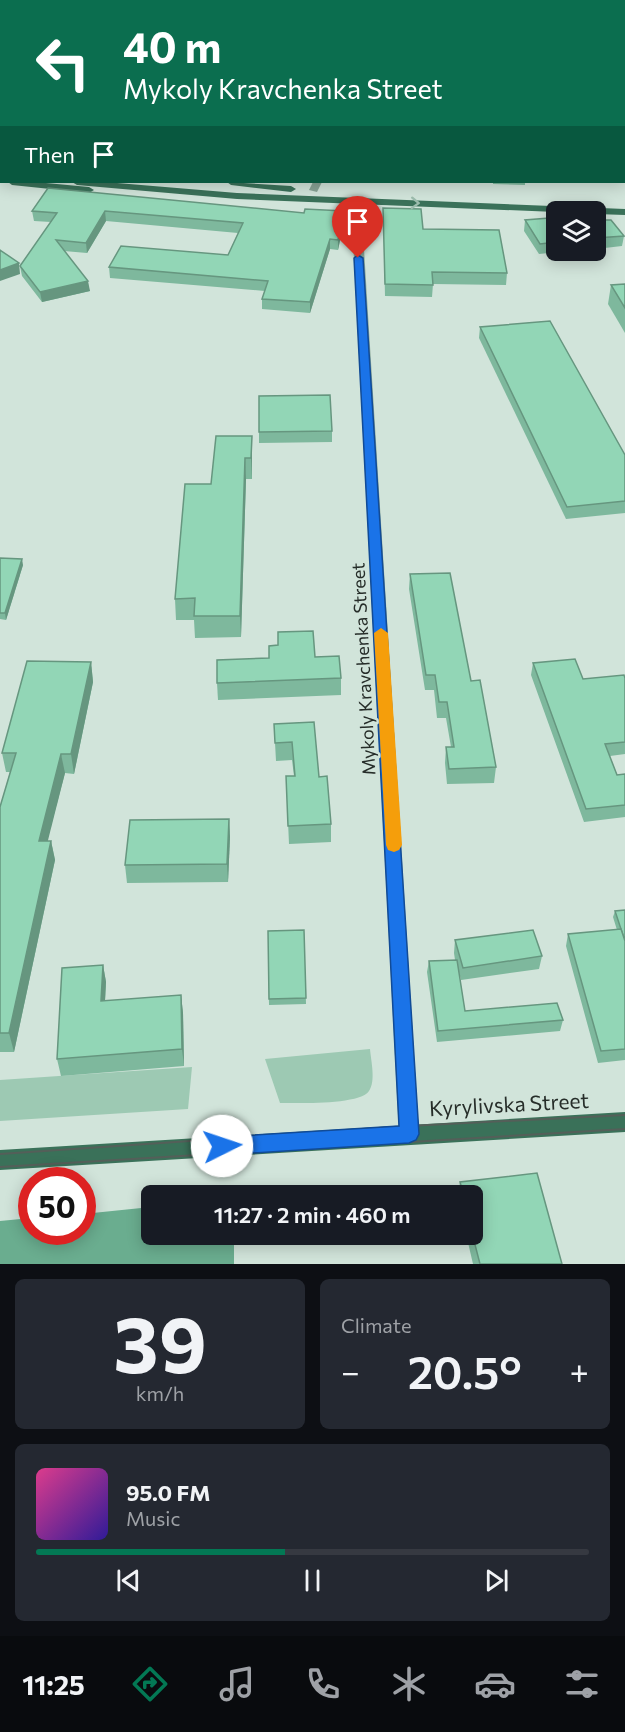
<!DOCTYPE html>
<meta charset="utf-8">
<style>
:root{--surface:#171b24;--page:#242831;--text:#f1f3f6;--muted:#9ea1a6;--line:#363941;--accent:#037854}
body{margin:0;font-family:Commissioner,sans-serif;background:var(--page);color:var(--text);height:100vh;display:flex;flex-direction:column;font-size:22px;white-space:nowrap}
*{box-sizing:border-box;margin:0}
p{font-size:20px;color:var(--muted)}
.icon{flex:none;width:33px;height:33px;fill:none;stroke:currentColor;stroke-width:2;stroke-linecap:round;stroke-linejoin:round}
.map{position:relative;height:1264px;overflow:hidden}
.panel{display:flex;flex-direction:column;gap:15px;padding:15px;background:#0d0f14;flex:1}
.panel>*{flex:none}
.guide{position:absolute;left:0px;top:0px;width:626px;height:183px;box-shadow:0 3px 15px #0003;background:#0b6e4f;color:#fff;overflow:hidden}
.fabs{position:absolute;left:546px;top:201px;display:grid;gap:12px}
.fabs a{display:grid;place-items:center;width:60px;height:60px;border-radius:9px;background:var(--surface);box-shadow:0 3px 15px #0003;font-size:30px}
.speed{position:absolute;left:18px;top:1167px;display:flex;gap:12px;font-size:30px;font-weight:700;text-align:center}
.speed>*{display:grid;place-content:center;width:78px;height:78px;border-radius:50%;background:var(--surface);box-shadow:0 3px 15px #0003;line-height:1}
.speed .limit{border:9px solid #d22;background:#fff;color:#111}
.pin{position:absolute;display:grid;place-items:center;width:51px;height:51px;color:#fff;margin:-62px -26px;border-radius:50% 50% 50% 0;rotate:-45deg;box-shadow:0 0 6px #0007}
.pin .icon{rotate:45deg}
.me{position:absolute;width:66px;margin:-33px;rotate:86deg;stroke-linejoin:round;filter:drop-shadow(0 0 4px #0008)}
.turn{display:flex;align-items:center;gap:21px;height:126px;padding:0 24px;font-size:27px}
.turn .icon{width:78px;height:78px;stroke-width:2.5}
.turn b{display:block;font-size:42px;line-height:51px}
.then{display:flex;align-items:center;height:57px;padding:0 24px;background:#0003;gap:12px;font-size:22px}
.big{font-size:45px;font-weight:600;line-height:1.1}
.panel .widget{flex:1;display:flex;flex-direction:column;justify-content:center;gap:9px;min-width:0;padding:0 21px;border-radius:9px;background:var(--page)}
.panel .dial{align-items:center;gap:0}
.dial b{font-size:78px;line-height:1}
.song{display:flex;align-items:center;gap:18px}
.cover{width:72px;height:72px;border-radius:9px;background:linear-gradient(135deg,hsl(330 70% 55%),hsl(250 70% 35%))}
.played{height:6px;border-radius:3px;background:linear-gradient(90deg,var(--accent) 45%,var(--line) 45%)}
.keys{display:flex;justify-content:space-around;direction:ltr}
.heat{display:flex;justify-content:space-between;align-items:center;font-size:33px;direction:ltr}
.panel .tiles{flex:1;display:grid;gap:15px;grid-template-columns:1fr 1fr}
.widget:last-child{grid-column:span 2}
.trip{position:absolute;left:141px;top:1185px;width:342px;height:60px;border-radius:9px;background:var(--surface);box-shadow:0 3px 15px #0003;font-weight:600;line-height:60px;text-align:center}
.tab-bar{display:flex;height:96px;justify-content:space-around;align-items:center;background:#090b0e;color:var(--muted)}
.tab-bar .icon{width:42px;height:42px}
.tab-bar .selected{color:var(--accent)}
.tab-bar b{font-size:27px;color:var(--text)}
.map>svg:first-child{display:block}
.green{fill:#9dc9b3}
.forest{fill:#6aad8f}
.lines{fill:none;stroke-linecap:round;stroke-linejoin:round}
.minor{fill:#87a395;fill-rule:evenodd}
.major{fill:#3a7159;fill-rule:evenodd}
.tram{stroke:#545f59;stroke-width:2}
.wall{fill:#7eb89d}
.shaded-wall{fill:#66967f}
.building{fill:#92d6b6;stroke:#66967f;stroke-width:1.5}
.oneway{stroke:#9cbcad}
.route{fill:#1a73e8;stroke:#114b97;stroke-width:1.5}
.slow{fill:#f59e0b}
.labels{text-anchor:middle;stroke-width:5;stroke-linejoin:round;paint-order:stroke}
.street-label{font-size:18px;fill:#262d29;stroke:#d1e4da}
.near-street-label{font-size:21px;fill:#262d29;stroke:#d1e4da}
</style>
<div class="map">
<svg width="625" height="1264" viewBox="0 0 625 1264">
<rect width="100%" height="100%" fill="#d1e4da"/>
<g class="green">
<path d="M370 1049C371 1061 376 1081 369 1091 360 1105 298 1103 280 1103L265 1059Z"/>
<path d="M192 1067 188 1109 0 1121V1080Z"/>
</g>
<path class="forest" d="M151 1207 152 1234 234 1235V1264H0V1221L31 1218 32 1232H82L83 1214Z"/>
<g class="lines">
<g class="minor">
<path d="M370 0H378L369 2Z"/>
<path d="M313 182H322L317 192 309 190Z"/>
<path d="M356 198 361 201 419 1134 416 1141 409 1144 402 1141 399 1134 351 201Z"/>
</g>
<g class="major">
<rect x="0" y="163" width="2" height="6"/>
<path d="M8 182H35L89 187 94 190 89 193 12 185Z"/>
<path d="M72 182H105L237 193 625 209V215L596 214V212H556L237 199 77 185Z"/>
<path d="M227 182 291 186 296 189 291 192 231 185Z"/>
<path d="M625 1112V1132L0 1170V1150Z"/>
</g>
<g class="tram">
<path d="M0 1154 408 1126 625 1115"/>
<path d="M0 1167 625 1129"/>
</g>
</g>
<g class="wall">
<path d="M121 0H226L225 2H129Z"/>
<path d="M493 182H583V183L525 182V185L493 184Z"/>
<path d="M48 188 344 221 338 250 330 249 310 313 262 309V299L265 291 110 278 109 267 228 255 238 233 106 221 87 253 64 251 90 291 42 302 22 276 20 266 51 222 34 221 32 211Z"/>
<path d="M383 208 507 273 506 285 433 284 432 297 385 296Z"/>
<path d="M525 220 556 222V250H578L539 254 524 231Z"/>
<path d="M596 220 624 236 622 246 596 249Z"/>
<path d="M625 284V333L608 304 611 285Z"/>
<path d="M480 327 625 455V513L566 519 479 338Z"/>
<path d="M332 431V442L259 443V432Z"/>
<path d="M252 436V479H246L241 637 195 638 194 620H176L175 599 211 484Z"/>
<path d="M0 558 23 565 6 620 0 619Z"/>
<path d="M410 574 471 681 496 767 494 783 447 784 445 763 446 747H451L446 718H437L434 690H425L409 589Z"/>
<path d="M315 657 341 678V695L218 700 217 683Z"/>
<path d="M91 662 93 682 74 774 65 773 47 841H51L55 860 14 1052H0V807L10 772H6L2 753Z"/>
<path d="M533 663 583 679 625 678V754L610 756 617 775 625 774V817L584 822 531 675Z"/>
<path d="M314 722 319 777 331 824V842L289 844 286 776H294L292 760 276 761 274 724Z"/>
<path d="M229 819 230 837 228 882 127 883 125 865Z"/>
<path d="M625 910V1060L598 1063 566 946 568 934 617 930 613 917 615 911Z"/>
<path d="M304 930 306 1004 269 1005 268 931Z"/>
<path d="M455 940 542 956 539 969 461 980 459 972 465 1011 563 1020 560 1031 437 1042 427 972 429 961 455 960 454 953Z"/>
<path d="M103 965 106 982 105 1001 181 995 183 1013 184 1066 61 1076 57 1059Z"/>
<path d="M460 1182 562 1264H473L466 1234H472V1196H458Z"/>
</g>
<g class="shaded-wall">
<path d="M2 45V64L0 66V47Z"/>
<path d="M105 211 106 221 87 253 86 243Z"/>
<path d="M344 211V221L338 250V240Z"/>
<path d="M330 239V249L310 313V302Z"/>
<path d="M19 263 20 274 0 281V270Z"/>
<path d="M88 281 90 291 42 302 40 292Z"/>
<path d="M252 436V479L251 458Z"/>
<path d="M245 458 246 479 241 637 240 616Z"/>
<path d="M22 559 23 565 6 620 5 613Z"/>
<path d="M91 662 93 682 74 774 71 754Z"/>
<path d="M61 754 65 773 43 860 39 841Z"/>
<path d="M229 819 230 837 228 882 227 864Z"/>
<path d="M51 841 55 860 14 1052 9 1033Z"/>
<path d="M103 965 106 982 104 1019 101 1001Z"/>
<path d="M181 995 183 1013 184 1066 182 1049Z"/>
</g>
<g class="building">
<path d="M170 0H224V2H168Z"/>
<rect x="392" y="0" width="224" height="2"/>
<path d="M625 57V84L624 85V58Z"/>
<path d="M48 188 304 213 305 209 344 211 338 240 330 239 310 302 262 299 268 281 109 267 121 246 228 255 243 223 105 211 86 243 56 240 88 281 40 292 20 266 57 213 32 211Z"/>
<path d="M383 208 421 209 423 229 499 230 507 273 432 272 433 285 385 284Z"/>
<path d="M549 218 552 222H556V242L540 244 525 220Z"/>
<path d="M596 220H611L624 236 596 238Z"/>
<path d="M0 250 19 263 0 270Z"/>
<path d="M625 284V308L611 285Z"/>
<path d="M550 321 625 455V501L567 507 480 327Z"/>
<path d="M330 395 332 431 259 432V396Z"/>
<path d="M216 436H252L251 458H245L240 616H194L195 598 175 599 185 484H211Z"/>
<path d="M0 558 22 559 5 613H0Z"/>
<path d="M450 573 471 681 480 680 496 767 449 769 446 747H454L447 702H439L435 675H426L410 574Z"/>
<path d="M313 631 315 657 339 656 341 678 217 683V660L269 658V646L278 645V632Z"/>
<path d="M575 659 583 679 624 675 625 678V742L605 744 617 775 625 774V805L586 809 533 663Z"/>
<path d="M27 661 91 662 71 754H61L39 841H51L9 1033H0V807L16 753H2Z"/>
<path d="M314 722 319 777 327 776 331 824 288 826 286 776H295L292 742 275 743 274 724Z"/>
<path d="M229 819 227 864 125 865 130 820Z"/>
<path d="M625 910V941L615 911Z"/>
<path d="M621 929 625 941V1049L601 1051 568 934Z"/>
<path d="M304 930 306 998 269 999 268 931Z"/>
<path d="M533 930 542 956 463 968 455 940Z"/>
<path d="M457 960 465 1011 557 1003 563 1020 438 1031 429 961Z"/>
<path d="M103 965 101 1001 181 995 182 1049 57 1059 62 968Z"/>
<path d="M537 1173 562 1264H480L472 1233V1196H464L460 1182Z"/>
</g>
<defs><path id="oneway-chevron" d="M-2-3.5L2.5 0L-2 3.5" fill="none" stroke-width="1.6" stroke-linecap="round" stroke-linejoin="round" transform="scale(1.5)"/></defs>
<use class="oneway" href="#oneway-chevron" transform="translate(415 203) rotate(2)"/>
<path class="route" d="M358 255 363 258 419 1134 416 1140 409 1143 222 1155 215 1152 212 1146 215 1139 222 1137 399 1126 354 258Z"/>
<path class="slow" d="M381 628 388 633 402 845 399 850 394 852 388 850 386 845 374 633Z"/>
<g class="labels">
<g class="street-label">
<text transform="translate(364 669) rotate(-93)" y="6">Mykoly Kravchenka Street</text>
</g>
<g class="near-street-label">
<text transform="translate(509 1105) rotate(-3)" y="7">Kyrylivska Street</text>
</g>
</g>
</svg>
<div class="fabs">
<a><svg class="icon" aria-label="layers" viewBox="0 0 24 24"><path d="M12 4l9 5-9 5-9-5zM3 14l9 5 9-5"/></svg></a>
</div>
<div class="speed"><div class="limit">50</div></div>
<div class="pin" style="left:358px;top:258px;background:#d93025"><svg class="icon" aria-label="arrive" viewBox="0 0 24 24"><path d="M6 21V4h12l-3 4 3 4H6"/></svg></div>
<svg class="me" style="left:222px;top:1146px" viewBox="-20 -20 40 40"><circle r="19" fill="#fff"/><path d="M0-13L10 11 0 6-10 11z" fill="#1a73e8"/></svg>
<div class="trip">11:27 · 2 min · 460 m</div>
<div class="guide">
<div class="turn"><svg class="icon" aria-label="left" viewBox="0 0 24 24"><path d="M17 20v-9H6M10 6l-5 5 5 5"/></svg><div><b>40 m</b>Mykoly Kravchenka Street</div></div>
<div class="then">Then<svg class="icon" aria-label="arrive" viewBox="0 0 24 24"><path d="M6 21V4h12l-3 4 3 4H6"/></svg></div>
</div>
</div>
<section class="panel">
<div class="tiles">
<div class="widget dial"><b>39</b><p>km/h</p></div>
<div class="widget"><p>Climate</p>
<div class="heat"><a>−</a><b class="big">20.5°</b><a>+</a></div>
</div>
<div class="widget">
<div class="song"><i class="cover"></i><div><b>95.0 FM</b><p>Music</p></div></div>
<div class="played"></div>
<div class="keys"><svg class="icon" aria-label="previous" viewBox="0 0 24 24"><path d="M18 5L8 12l10 7zM5 5v14"/></svg><svg class="icon" aria-label="pause" viewBox="0 0 24 24"><path d="M8 5v14M16 5v14"/></svg><svg class="icon" aria-label="next" viewBox="0 0 24 24"><path d="M6 5l10 7-10 7zM19 5v14"/></svg></div>
</div>
</div>
</section>
<nav class="tab-bar">
<b>11:25</b>
<svg class="icon selected" aria-label="directions" viewBox="0 0 24 24"><path d="M12 3l9 9-9 9-9-9zM9 14v-3h6M13 9l2 2-2 2"/></svg>
<svg class="icon" aria-label="music" viewBox="0 0 24 24"><path d="M9 18V5l10-2v13"/><circle cx="6" cy="18" r="3"/><circle cx="16" cy="16" r="3"/></svg>
<svg class="icon" aria-label="phone" viewBox="0 0 24 24"><path d="M5 4h4l2 5-3 2q2 4 5 5l2-3 5 2v4C11 20 4 13 5 4z"/></svg>
<svg class="icon" aria-label="climate" viewBox="0 0 24 24"><path d="M12 3v18M4 7l16 10M4 17L20 7"/></svg>
<svg class="icon" aria-label="car" viewBox="0 0 24 24"><path d="M5 17H2v-5l4-1 3-4h7l3 4 3 1v5h-3M9 17h6M6 11h13"/><circle cx="7" cy="17" r="2"/><circle cx="17" cy="17" r="2"/></svg>
<svg class="icon" aria-label="filters" viewBox="0 0 24 24"><path d="M4 7h16M4 17h16"/><circle cx="9" cy="7" r="2"/><circle cx="15" cy="17" r="2"/></svg>
</nav>
